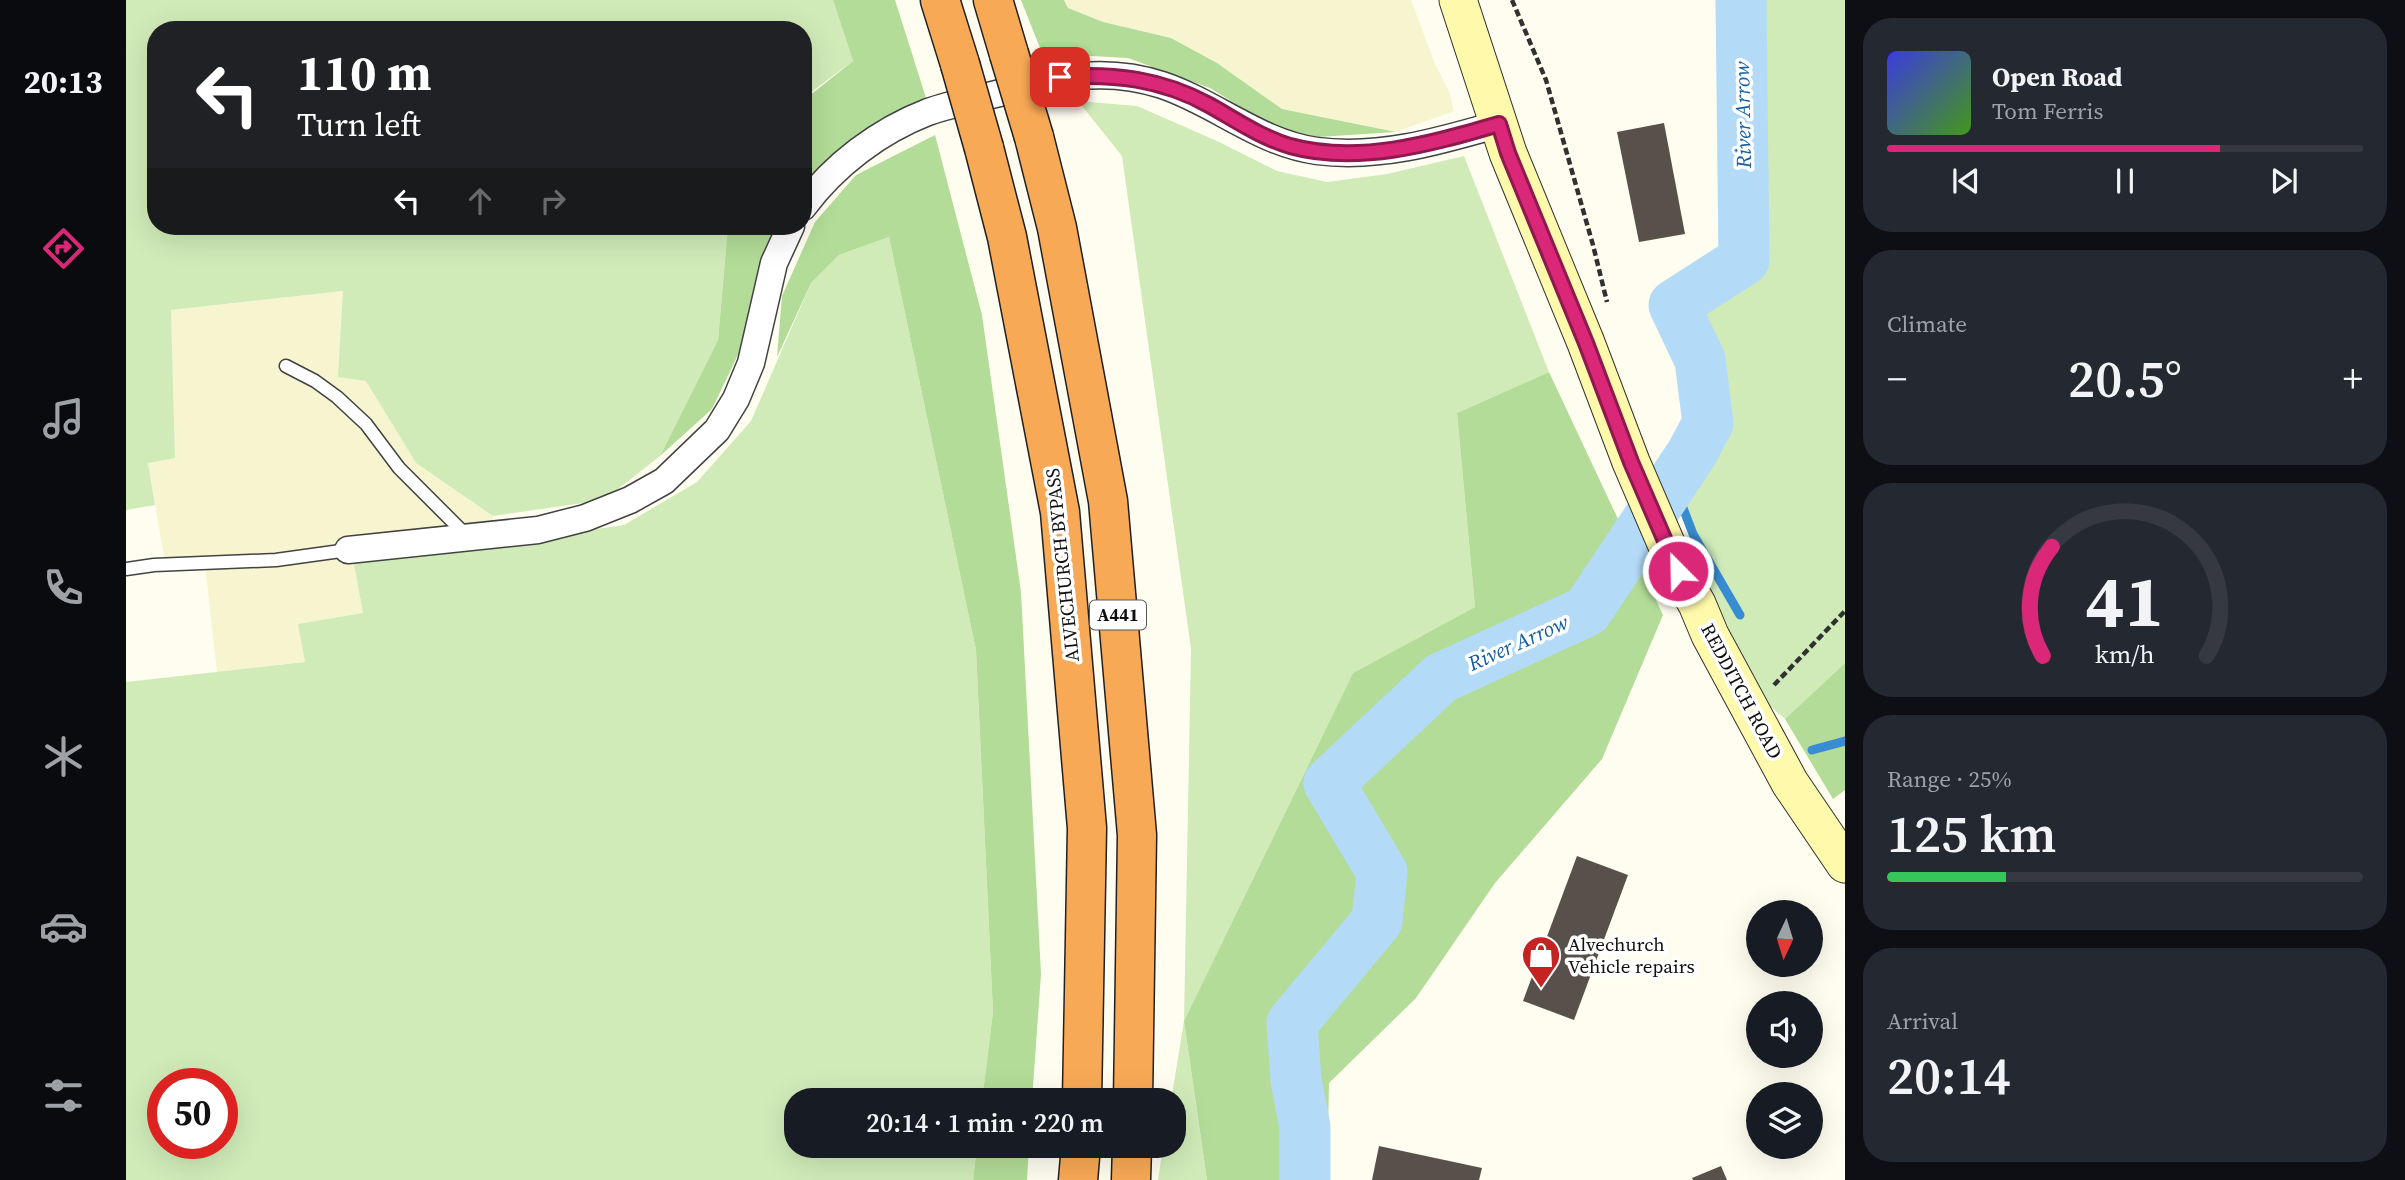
<!DOCTYPE html>
<meta charset="utf-8">
<style>
:root{--surface:#171b24;--page:#242831;--text:#f1f3f6;--muted:#9ea1a6;--line:#363941;--accent:#db2777}
body{margin:0;font-family:"Source Serif 4",serif;background:var(--page);color:var(--text);height:100vh;display:flex;flex-direction:column;font-size:26px;white-space:nowrap}
*{box-sizing:border-box;margin:0}
p{font-size:23px;color:var(--muted)}
.icon{flex:none;width:38px;height:38px;fill:none;stroke:currentColor;stroke-width:2;stroke-linecap:round;stroke-linejoin:round}
.map{position:relative;flex:1;overflow:hidden}
.side{display:flex;flex-direction:column;gap:18px;padding:18px;background:#0d0f14;width:560px}
.side>*{flex:none}
.guide{position:absolute;left:21px;top:21px;width:665px;height:214px;border-radius:28px;box-shadow:0 7px 28px #0002;background:#202124;color:#fff;overflow:hidden}
.needle{width:46px;rotate:184deg}
.tools{position:absolute;left:1620px;top:900px;display:grid;gap:14px}
.tools a{display:grid;place-items:center;width:77px;height:77px;border-radius:50%;background:var(--surface);box-shadow:0 7px 28px #0002;font-size:35px}
.speed{position:absolute;left:21px;top:1068px;display:flex;gap:14px;font-size:35px;font-weight:700;text-align:center}
.speed>*{display:grid;place-content:center;width:91px;height:91px;border-radius:50%;background:var(--surface);box-shadow:0 7px 28px #0002;line-height:1}
.speed .limit{border:10px solid #d22;background:#fff;color:#111}
.pin{position:absolute;display:grid;place-items:center;width:60px;height:60px;color:#fff;margin:-30px;border-radius:14px;box-shadow:0 4px 10px #0006}
.me{position:absolute;width:77px;margin:-38px;rotate:337deg;stroke-linejoin:round;filter:drop-shadow(0 0 5px #0008)}
.turn{display:flex;align-items:center;gap:24px;height:147px;padding:0 35px;font-size:32px}
.turn .icon{width:91px;height:91px;stroke-width:2.5}
.turn b{display:block;font-size:49px;line-height:60px}
.lanes{display:flex;align-items:center;height:66px;padding:0 35px;background:#0003;justify-content:center;gap:35px;direction:ltr}
.lanes .off{opacity:.35}
.big{font-size:52px;font-weight:600;line-height:1.1}
.side .card{flex:1;display:flex;flex-direction:column;justify-content:center;gap:10px;min-width:0;padding:0 24px;border-radius:28px;background:var(--page)}
.side .dial{align-items:center;gap:0}
.dial svg{height:182px;overflow:visible;fill:none;stroke:var(--line);stroke-width:7;stroke-linecap:round;text-anchor:middle}
.dial text{fill:var(--text);stroke:none}
.song{display:flex;align-items:center;gap:21px}
.cover{width:84px;height:84px;border-radius:10px;background:linear-gradient(135deg,hsl(240 70% 55%),hsl(100 70% 35%))}
.played{height:7px;border-radius:4px;background:linear-gradient(90deg,var(--accent) 70%,var(--line) 70%)}
.keys{display:flex;justify-content:space-around;direction:ltr}
.heat{display:flex;justify-content:space-between;align-items:center;font-size:38px;direction:ltr}
.charge{height:10px;border-radius:5px;background:linear-gradient(90deg,#34c759 25%,var(--line) 0)}
.trip{position:absolute;left:658px;top:1088px;width:402px;height:70px;border-radius:28px;background:var(--surface);box-shadow:0 7px 28px #0002;font-weight:600;line-height:70px;text-align:center}
main{display:flex;flex:1;min-height:0}
.tab-bar{display:flex;flex-direction:column;width:126px;justify-content:space-around;align-items:center;background:#090b0e;color:var(--muted)}
.tab-bar .icon{width:49px;height:49px}
.tab-bar .active{color:var(--accent)}
.tab-bar b{font-size:32px;color:var(--text)}
.map>svg:first-child{display:block}
.farmland{fill:#f6f5cf}
.green{fill:#d0ebb8;fill-rule:evenodd}
.forest{fill:#b2dc97}
.lines{fill:none;stroke-linecap:round;stroke-linejoin:round}
.stream{stroke:#388cd2;stroke-width:9}
.river{stroke:#b3dbf8;stroke-width:51}
.building{fill:#58504b}
.lane-casing{stroke:#424242;stroke-width:15}
.street-casing{stroke:#424242;stroke-width:29}
.secondary-casing{stroke:#313131;stroke-width:39}
.highway-casing{stroke:#202020;stroke-width:41}
.path{stroke:#313131;stroke-width:4.5;stroke-dasharray:7 3.5;stroke-linecap:butt}
.lane{stroke:#fff;stroke-width:12}
.street{stroke:#fff;stroke-width:26}
.secondary{stroke:#fffaab;stroke-width:37}
.highway{stroke:#f8a955;stroke-width:38}
.highway-bridge-casing{stroke:#202020;stroke-width:41;stroke-linecap:butt}
.highway-bridge{stroke:#f8a955;stroke-width:38}
.route-casing{stroke:#8e194d;stroke-width:18}
.route{stroke:#db2777;stroke-width:12}
.labels{text-anchor:middle;stroke-width:7;stroke-linejoin:round;paint-order:stroke}
.shield{fill:#fff;stroke:#575757;stroke-width:2}
.shield-label{font-size:18px;font-weight:bold;fill:#0f0f0f}
.street-label{font-size:19px;fill:#0f0f0f;stroke:#fff}
.poi-label{font-size:19px;fill:#0f0f0f;stroke:#fff;text-anchor:start}
.water-label{font-size:21px;font-style:italic;fill:#135da5;stroke:#fff}
</style>
<main>
<nav class="tab-bar">
<b>20:13</b>
<svg class="icon active" aria-label="directions" viewBox="0 0 24 24"><path d="M12 3l9 9-9 9-9-9zM9 14v-3h6M13 9l2 2-2 2"/></svg>
<svg class="icon" aria-label="music" viewBox="0 0 24 24"><path d="M9 18V5l10-2v13"/><circle cx="6" cy="18" r="3"/><circle cx="16" cy="16" r="3"/></svg>
<svg class="icon" aria-label="phone" viewBox="0 0 24 24"><path d="M5 4h4l2 5-3 2q2 4 5 5l2-3 5 2v4C11 20 4 13 5 4z"/></svg>
<svg class="icon" aria-label="climate" viewBox="0 0 24 24"><path d="M12 3v18M4 7l16 10M4 17L20 7"/></svg>
<svg class="icon" aria-label="car" viewBox="0 0 24 24"><path d="M5 17H2v-5l4-1 3-4h7l3 4 3 1v5h-3M9 17h6M6 11h13"/><circle cx="7" cy="17" r="2"/><circle cx="17" cy="17" r="2"/></svg>
<svg class="icon" aria-label="filters" viewBox="0 0 24 24"><path d="M4 7h16M4 17h16"/><circle cx="9" cy="7" r="2"/><circle cx="15" cy="17" r="2"/></svg>
</nav>
<div class="map">
<svg width="1719" height="1180" viewBox="0 0 1719 1180">
<rect width="100%" height="100%" fill="#fffdf0"/>
<g class="farmland">
<path d="M938 0H1285L1309 64 1323 91 1328 111 1270 132 1156 109 1091 63 1045 38 977 22 942 8Z"/>
<path d="M217 291 240 380 290 463 367 516 371 543 229 564 237 613 173 624 179 662 91 672 79 565 40 569 22 462 49 458 45 310Z"/>
</g>
<g class="green">
<path d="M0 0H707L727 61 677 98V30H30V226H602L592 340 534 456 478 500 367 516 290 463 240 381 212 377 217 291 45 310 49 458 22 463 29 505 0 510Z"/>
<path d="M1615 0H1719V663L1659 719 1635 698 1572 562 1547 482 1582 423 1574 360 1548 305 1618 260Z"/>
<path d="M952 101 1011 106 1091 141 1151 171 1201 182 1261 174 1338 156 1423 372 1331 413 1349 607 1227 673 1058 1021 1081 1180H1032L1037 1146H1048V1101H1045L1058 1021 1065 649 996 156Z"/>
<path d="M763 237 850 650 867 1012 856 1101H670V1146H851L847 1180H0V682L179 662 172 624 237 613 228 564 498 525 571 482 625 421 685 283 713 255ZM37 1083H96V1143H37Z"/>
</g>
<g class="forest">
<path d="M707 0H769L801 101 677 194V101L727 61Z"/>
<path d="M895 0H938L942 8 977 22 1045 38 1091 63 1156 109 1270 132 1192 137 1146 126 1084 88 1002 58 948 55 918 58Z"/>
<path d="M809 135 856 315 895 592 915 974 906 1101H856L867 1012 850 650 763 237 713 255 685 283 651 357 656 296 689 222 730 175Z"/>
<path d="M602 226H656L638 251 620 338 586 409 534 456 592 340Z"/>
<path d="M1423 372 1537 615 1476 759 1369 883 1290 998 1203 1083 1201 1180H1081L1058 1021 1227 673 1349 607 1331 413Z"/>
<path d="M1719 663V790L1707 799 1659 719Z"/>
<path d="M851 1146H903L901 1180H847Z"/>
</g>
<g class="lines">
<g class="stream">
<path d="M1547 482 1567 534 1614 615"/>
<path d="M1686 750 1719 741"/>
</g>
<path class="river" d="M1179 1180V1127L1170 1080 1166 1023 1251 921 1256 872 1203 783 1315 678 1461 611 1566 453 1582 423 1574 360 1548 305 1618 260 1615 0"/>
</g>
<g class="building">
<path d="M1538 123 1559 234 1513 242 1491 132Z"/>
<path d="M1451 856 1502 875 1448 1020 1397 1001Z"/>
<path d="M1253 1146 1356 1168 1353 1180H1246Z"/>
<path d="M1595 1166 1601 1180H1567L1566 1178Z"/>
</g>
<g class="lines">
<g class="lane-casing">
<g id="lane">
<path d="M160 366 189 381 211 397 240 424 273 468 342 537"/>
<path d="M0 569 28 565 150 560 222 550"/>
</g>
</g>
<g class="street-casing">
<g id="street">
<path d="M677 207C708 165 753 131 802 112 825 104 851 99 874 93 931 78 977 66 1036 85 1090 103 1133 143 1191 151 1254 159 1314 141 1373 124"/>
<path d="M222 550 412 530 459 518 504 500 538 481 591 430 610 399 625 363 648 263 665 226"/>
</g>
</g>
<g class="secondary-casing">
<path id="secondary" d="M1332 0 1382 153 1460 343 1505 462 1552 571 1571 604 1584 635 1664 783 1719 864"/>
</g>
<g class="highway-casing">
<g id="highway">
<path d="M814 0 834 64"/>
<path d="M867 0 883 54"/>
<path d="M908 137 931 228 982 501 1011 835 1007 1101"/>
<path d="M858 148 881 237 934 512 961 828 956 1101"/>
<path d="M952 1180 955 1146"/>
<path d="M1005 1180 1006 1146"/>
</g>
</g>
<g class="path">
<path d="M1386 0 1420 80 1467 245 1481 302"/>
<path d="M1648 685 1719 611"/>
</g>
<use href="#lane" class="lane"/>
<use href="#street" class="street"/>
<use href="#secondary" class="secondary"/>
<use href="#highway" class="highway"/>
<g class="highway-bridge-casing">
<g id="highway-bridge">
<path d="M883 54 908 137"/>
<path d="M834 64 858 148"/>
</g>
</g>
<use href="#highway-bridge" class="highway-bridge"/>
</g>
<g class="lines">
<g class="route-casing">
<path id="route" d="M934 77C987 73 1036 79 1083 105 1110 120 1134 137 1164 146 1233 165 1307 143 1373 124L1382 153 1460 343 1505 462 1552 571"/>
</g>
<use href="#route" class="route"/>
</g>
<defs>
<g id="shop-pin" transform="scale(2.0125)"><path d="M0 17L-7.5 6A9.5 9.5 0 1 1 7.5 6Z" fill="#c42322" stroke="#fff"/><path d="M-5-2.5h2.3a2.7 3.5 0 0 1 5.4 0H5L5.5 6h-11ZM-1.5-2.5h3a1.5 2.3 0 0 0-3 0Z" fill="#fff"/></g>
</defs>
<g fill-rule="evenodd">
<use href="#shop-pin" x="1415" y="955"/>
</g>
<g class="labels">
<rect class="shield" x="964" y="600.5" width="56" height="29" rx="5"/>
<g class="shield-label">
<text x="992" y="621">A441</text>
</g>
<g class="street-label">
<text transform="translate(936 565) rotate(-96)" y="7">ALVECHURCH BYPASS</text>
<text transform="translate(1616 691) rotate(62)" y="7">REDDITCH ROAD</text>
</g>
<g class="poi-label">
<text x="1442" y="951">Alvechurch<tspan x="1442" dy="22">Vehicle repairs</tspan></text>
</g>
<g class="water-label">
<text transform="translate(1617 115) rotate(-91)" y="7">River Arrow</text>
<text transform="translate(1392 643) rotate(-24)" y="7">River Arrow</text>
</g>
</g>
</svg>
<div class="tools">
<a><svg class="needle" viewBox="-14 -14 28 28"><path d="M0-13l5 13h-10z" fill="#e53935"/><path d="M0 13l5-13h-10z" fill="#9ea1a6"/></svg></a>
<a><svg class="icon" aria-label="sound" viewBox="0 0 24 24"><path d="M4 9h4l5-4v14l-5-4H4zM17 9q2 3 0 6"/></svg></a>
<a><svg class="icon" aria-label="layers" viewBox="0 0 24 24"><path d="M12 4l9 5-9 5-9-5zM3 14l9 5 9-5"/></svg></a>
</div>
<div class="speed"><div class="limit">50</div></div>
<div class="pin" style="left:934px;top:77px;background:#d93025"><svg class="icon" aria-label="arrive" viewBox="0 0 24 24"><path d="M6 21V4h12l-3 4 3 4H6"/></svg></div>
<svg class="me" style="left:1552px;top:571px" viewBox="-20 -20 40 40"><circle r="17" fill="#db2777" stroke="#fff" stroke-width="3"/><path d="M0-11L8 9 0 5-8 9z" fill="#fff"/></svg>
<div class="trip">20:14 · 1 min · 220 m</div>
<div class="guide">
<div class="turn"><svg class="icon" aria-label="left" viewBox="0 0 24 24"><path d="M17 20v-9H6M10 6l-5 5 5 5"/></svg><div><b>110 m</b>Turn left</div></div>
<div class="lanes"><svg class="icon" aria-label="left" viewBox="0 0 24 24"><path d="M17 20v-9H6M10 6l-5 5 5 5"/></svg><svg class="icon off" aria-label="ahead" viewBox="0 0 24 24"><path d="M12 20V5M6 11l6-6 6 6"/></svg><svg class="icon off" aria-label="right" viewBox="0 0 24 24"><path d="M7 20v-9h11M14 6l5 5-5 5"/></svg></div>
</div>
</div>
<section class="side">
<div class="card">
<div class="song"><i class="cover"></i><div><b>Open Road</b><p>Tom Ferris</p></div></div>
<div class="played"></div>
<div class="keys"><svg class="icon" aria-label="previous" viewBox="0 0 24 24"><path d="M18 5L8 12l10 7zM5 5v14"/></svg><svg class="icon" aria-label="pause" viewBox="0 0 24 24"><path d="M8 5v14M16 5v14"/></svg><svg class="icon" aria-label="next" viewBox="0 0 24 24"><path d="M6 5l10 7-10 7zM19 5v14"/></svg></div>
</div>
<div class="card"><p>Climate</p>
<div class="heat"><a>−</a><b class="big">20.5°</b><a>+</a></div>
</div>
<div class="card dial"><svg viewBox="0 0 100 80">
<path d="M14 69A42 42 0 1 1 86 69"/>
<path d="M14 69A42 42 0 0 1 18 21" stroke="#db2777"/>
<text x="50" y="56" font-size="32" font-weight="700">41</text>
<text x="50" y="72" font-size="11">km/h</text>
</svg></div>
<div class="card"><p>Range · 25%</p><b class="big">125 km</b><div class="charge"></div></div>
<div class="card"><p>Arrival</p><b class="big">20:14</b></div>
</section>
</main>
